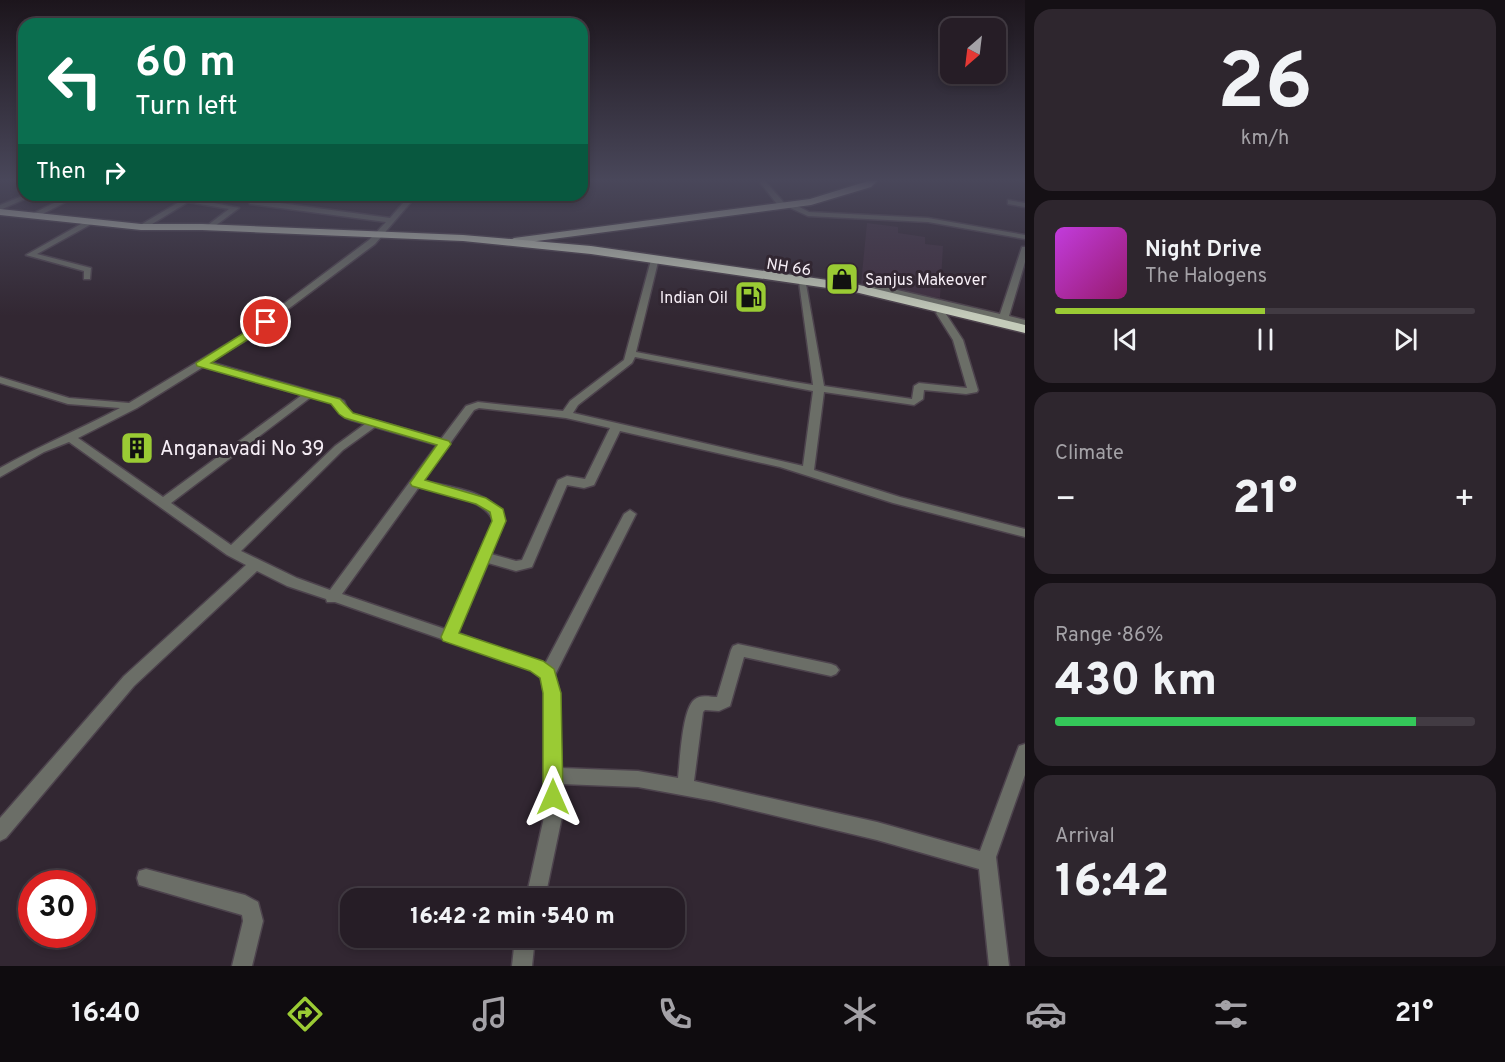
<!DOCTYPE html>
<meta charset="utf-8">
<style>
:root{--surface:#261d26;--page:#2e262e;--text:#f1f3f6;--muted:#a4a2a7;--line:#423b43;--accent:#9acb34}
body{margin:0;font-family:Overpass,sans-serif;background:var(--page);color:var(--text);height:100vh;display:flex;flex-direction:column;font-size:22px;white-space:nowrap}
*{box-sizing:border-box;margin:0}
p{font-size:20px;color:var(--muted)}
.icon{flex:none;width:33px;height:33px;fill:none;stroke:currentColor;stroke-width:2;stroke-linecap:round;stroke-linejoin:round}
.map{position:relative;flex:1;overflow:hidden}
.details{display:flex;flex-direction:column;gap:9px;padding:9px;background:#151015;width:480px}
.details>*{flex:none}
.top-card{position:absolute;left:18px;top:18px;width:570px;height:183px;border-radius:18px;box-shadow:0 3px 9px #0003,0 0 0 2px var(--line);background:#0b6e4f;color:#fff;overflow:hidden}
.needle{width:39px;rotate:208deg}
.fabs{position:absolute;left:940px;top:18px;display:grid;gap:12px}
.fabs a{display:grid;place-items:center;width:66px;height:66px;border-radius:12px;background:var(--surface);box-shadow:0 3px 9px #0003,0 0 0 2px var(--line);font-size:30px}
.speed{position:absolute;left:18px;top:870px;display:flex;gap:12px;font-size:30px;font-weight:700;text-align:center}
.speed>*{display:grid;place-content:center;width:78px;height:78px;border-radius:50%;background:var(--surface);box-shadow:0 3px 9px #0003,0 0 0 2px var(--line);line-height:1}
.speed .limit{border:9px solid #d22;background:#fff;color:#111}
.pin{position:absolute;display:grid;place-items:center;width:51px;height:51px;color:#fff;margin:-26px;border:3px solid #fff;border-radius:50%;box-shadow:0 2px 6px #0007}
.me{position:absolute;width:66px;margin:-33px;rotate:0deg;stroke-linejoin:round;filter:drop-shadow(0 0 4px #0008)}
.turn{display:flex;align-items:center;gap:21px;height:126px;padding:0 18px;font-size:27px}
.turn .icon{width:78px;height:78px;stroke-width:2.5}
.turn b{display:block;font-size:42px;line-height:51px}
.then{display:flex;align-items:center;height:57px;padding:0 18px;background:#0003;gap:12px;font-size:22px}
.big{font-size:45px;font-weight:800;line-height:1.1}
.details .widget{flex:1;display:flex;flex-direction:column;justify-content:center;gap:9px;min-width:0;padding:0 21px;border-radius:18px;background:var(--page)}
.details .dial{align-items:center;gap:0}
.dial b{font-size:78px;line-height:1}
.song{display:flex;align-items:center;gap:18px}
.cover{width:72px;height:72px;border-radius:9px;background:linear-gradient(135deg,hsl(290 70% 55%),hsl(320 70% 35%))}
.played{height:6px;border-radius:3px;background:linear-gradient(90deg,var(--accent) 50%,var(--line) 50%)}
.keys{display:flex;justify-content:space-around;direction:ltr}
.heat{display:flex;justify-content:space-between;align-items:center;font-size:33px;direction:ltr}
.charge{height:9px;border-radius:4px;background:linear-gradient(90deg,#34c759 86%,var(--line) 0)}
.trip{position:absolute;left:340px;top:888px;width:345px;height:60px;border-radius:18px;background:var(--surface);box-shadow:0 3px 9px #0003,0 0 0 2px var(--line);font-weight:800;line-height:60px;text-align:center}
.tabs{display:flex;height:96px;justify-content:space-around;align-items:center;background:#0f0c0f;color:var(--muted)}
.tabs .icon{width:42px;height:42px}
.tabs .active{color:var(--accent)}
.tabs b{font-size:27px;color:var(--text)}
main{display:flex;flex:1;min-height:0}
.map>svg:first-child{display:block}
.built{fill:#3f2f3f}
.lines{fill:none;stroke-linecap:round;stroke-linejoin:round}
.minor-casing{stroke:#4d434d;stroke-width:3}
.major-casing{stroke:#4d434d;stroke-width:3}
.highway-casing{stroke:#4d434d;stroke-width:3}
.minor{fill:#6b6e67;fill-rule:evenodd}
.major{fill:#abb1a2;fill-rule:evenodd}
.highway{fill:#c4cbba;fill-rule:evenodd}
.route{fill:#9acb34;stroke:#648422;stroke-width:1.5}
.labels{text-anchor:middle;stroke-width:6;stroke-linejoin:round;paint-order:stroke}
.far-street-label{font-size:16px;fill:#f6eef6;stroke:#322732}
.far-poi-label{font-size:16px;fill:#f6eef6;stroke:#322732;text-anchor:start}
.poi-label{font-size:20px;fill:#f6eef6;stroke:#322732;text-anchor:start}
</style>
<main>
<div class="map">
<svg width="1025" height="966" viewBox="0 0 1025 966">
<rect width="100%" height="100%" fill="#322732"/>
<path class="built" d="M867 223 898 227V233L925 237V244L943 246 940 298 861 284Z"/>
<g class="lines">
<g class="minor-casing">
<g id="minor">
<path d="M759 181H765L786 205 792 203 809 212 928 218 1025 235V239L928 222 808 216 786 206 780 208Z"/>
<path d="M25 195H34L0 210V205Z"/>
<path d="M70 195H79L35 218 28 216Z"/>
<path d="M191 195H197L194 199 239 208 211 229H208V225L229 209 188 202 144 229 137 227Z"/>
<path d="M254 195H261L258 200 390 218 410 195H417L375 244 248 339 210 362 340 399 344 401 348 410 353 414 441 439 466 406 478 402 563 411 570 401 624 360 651 260 658 262 636 352 788 381 813 385 799 282 806 284 824 386 912 399 914 386 919 383 967 388 953 340 936 313 938 311H944L963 340 978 390 977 392 966 394 924 390 923 399 914 405 824 392 814 470 900 497 1025 529V537L893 503 780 467 620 431 594 485 584 488 567 485 532 567 516 571 488 563 458 633 545 664 624 514 630 510 636 514 555 675 560 693 561 768 638 771 678 778C680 761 682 710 694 700 700 694 710 697 717 697L731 650 733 646 738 644 831 664 836 666 839 670 836 674 831 676 744 657 730 706 719 711 705 710 703 712 694 781 877 822 980 851 1017 751 1019 746 1025 744V775L996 857 1009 966H989L979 869 877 840 714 801 638 787 561 784 562 817 545 898H526L544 817V693L541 678 531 670 335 602H327L326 599 287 586 257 571 134 686 6 838 0 841V818L124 676 246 565 227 555 69 442 44 452 0 477V468C39 446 80 429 120 408L68 404 0 383V377L69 398 129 403 242 335 369 240 386 222 250 204 249 202ZM635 357 813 391 803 466 573 413 578 405 632 363ZM203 367 302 395 163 497 78 438 137 408ZM311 397 332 403 335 405C340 419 351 420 365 424L335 446 231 545 171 503ZM479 408 566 418 610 428 585 479 567 476 558 480 522 560 516 561 491 554 505 521C496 491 450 487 423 481L474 410ZM375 427 437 445 330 590 297 578 241 551 343 450ZM419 487C438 492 486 499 493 521L445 629 342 594Z"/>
<path d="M1008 200 1025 203V207L1008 204Z"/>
<path d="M88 220 95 222 37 254 91 268 90 279H84V271L26 255Z"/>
<path d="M1022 247H1025V262L1009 316 1025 320V326L898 295 877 291 870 294 866 291 876 285 1000 314Z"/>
<path d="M146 869 245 895 258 902 263 921 252 966H232L243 921 242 915 139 885 137 878 139 871Z"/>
<path d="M515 938H535L532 966H512Z"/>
</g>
</g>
<g class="major-casing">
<path id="major" d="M868 181H877L871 187 811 205 514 244 509 241 514 238 810 199Z"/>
</g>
<g class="highway-casing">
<path id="highway" d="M0 209 141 224H202L463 235 591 246 855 284 1025 325V333L855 292 591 254 463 241 202 230H141L0 215Z"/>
</g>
<use href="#minor" class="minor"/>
<use href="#major" class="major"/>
<use href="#highway" class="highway"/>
</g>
<linearGradient id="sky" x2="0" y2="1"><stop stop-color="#1c151c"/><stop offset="0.57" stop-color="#49475a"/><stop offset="1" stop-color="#49475a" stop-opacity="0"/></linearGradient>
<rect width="1025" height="316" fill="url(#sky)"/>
<path class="route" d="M266 319 271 322 270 325 211 363 340 399 353 413 449 441 451 444 425 480 486 498 503 509 506 521 459 633 543 661 554 669 561 693 563 797 560 803 553 806 546 803 543 797V693L540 678 530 671 443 641 441 637 492 521 490 512 476 504 412 486 410 483 437 445 345 418 339 414 331 404 197 366 196 363Z"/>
<defs>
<g id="shop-square" transform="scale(1.725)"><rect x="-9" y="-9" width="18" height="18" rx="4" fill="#9acb34" stroke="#322732"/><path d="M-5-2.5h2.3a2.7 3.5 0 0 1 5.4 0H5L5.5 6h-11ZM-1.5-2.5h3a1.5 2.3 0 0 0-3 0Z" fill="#111"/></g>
<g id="fuel-square" transform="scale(1.725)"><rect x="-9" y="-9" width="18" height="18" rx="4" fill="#9acb34" stroke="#322732"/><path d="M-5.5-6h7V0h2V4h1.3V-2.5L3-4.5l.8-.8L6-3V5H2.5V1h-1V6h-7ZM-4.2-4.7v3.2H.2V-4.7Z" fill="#111"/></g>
<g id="building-square" transform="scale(1.725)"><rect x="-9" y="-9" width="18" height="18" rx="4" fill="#9acb34" stroke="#322732"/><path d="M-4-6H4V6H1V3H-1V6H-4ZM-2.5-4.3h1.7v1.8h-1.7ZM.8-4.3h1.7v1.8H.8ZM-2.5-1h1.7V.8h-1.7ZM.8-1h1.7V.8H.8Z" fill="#111"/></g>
</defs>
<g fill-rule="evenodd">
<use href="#shop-square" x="842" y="279"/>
<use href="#fuel-square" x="751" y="297"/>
<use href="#building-square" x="137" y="448"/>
</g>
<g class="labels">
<g class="far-street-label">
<text transform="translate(789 266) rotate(9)" y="6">NH 66</text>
</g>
<g class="far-poi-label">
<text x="865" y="285">Sanjus Makeover</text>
<text x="728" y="303" text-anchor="end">Indian Oil</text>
</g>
<g class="poi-label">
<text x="160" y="455">Anganavadi No 39</text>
</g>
</g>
</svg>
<div class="fabs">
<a><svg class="needle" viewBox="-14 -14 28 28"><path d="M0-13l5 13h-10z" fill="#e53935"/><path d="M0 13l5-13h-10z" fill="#a4a2a7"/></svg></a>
</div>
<div class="speed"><div class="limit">30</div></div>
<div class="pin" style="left:266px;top:322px;background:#d93025"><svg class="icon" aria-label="arrive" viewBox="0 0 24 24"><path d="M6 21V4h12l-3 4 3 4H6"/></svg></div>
<svg class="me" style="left:553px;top:797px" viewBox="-20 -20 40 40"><path d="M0-17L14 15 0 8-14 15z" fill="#9acb34" stroke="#fff" stroke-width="4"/></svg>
<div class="trip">16:42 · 2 min · 540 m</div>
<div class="top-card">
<div class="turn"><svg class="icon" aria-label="left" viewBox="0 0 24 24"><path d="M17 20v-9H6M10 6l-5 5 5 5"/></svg><div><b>60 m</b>Turn left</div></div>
<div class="then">Then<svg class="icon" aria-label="right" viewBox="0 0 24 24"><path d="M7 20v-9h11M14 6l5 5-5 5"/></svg></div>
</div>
</div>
<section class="details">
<div class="widget dial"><b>26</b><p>km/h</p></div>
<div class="widget">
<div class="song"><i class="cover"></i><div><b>Night Drive</b><p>The Halogens</p></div></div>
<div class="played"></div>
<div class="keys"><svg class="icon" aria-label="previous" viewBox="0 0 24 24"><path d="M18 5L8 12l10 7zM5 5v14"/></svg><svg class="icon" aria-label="pause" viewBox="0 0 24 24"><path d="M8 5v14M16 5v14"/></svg><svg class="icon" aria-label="next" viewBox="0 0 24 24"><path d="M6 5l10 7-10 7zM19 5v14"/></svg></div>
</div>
<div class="widget"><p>Climate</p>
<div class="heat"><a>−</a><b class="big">21°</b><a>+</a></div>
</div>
<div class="widget"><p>Range · 86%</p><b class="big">430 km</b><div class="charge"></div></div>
<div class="widget"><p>Arrival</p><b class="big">16:42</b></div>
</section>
</main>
<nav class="tabs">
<b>16:40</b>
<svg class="icon active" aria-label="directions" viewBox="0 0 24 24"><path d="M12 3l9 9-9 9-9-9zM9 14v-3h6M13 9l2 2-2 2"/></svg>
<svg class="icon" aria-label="music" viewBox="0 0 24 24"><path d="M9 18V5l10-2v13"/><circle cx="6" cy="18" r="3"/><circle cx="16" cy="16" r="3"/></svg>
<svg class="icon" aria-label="phone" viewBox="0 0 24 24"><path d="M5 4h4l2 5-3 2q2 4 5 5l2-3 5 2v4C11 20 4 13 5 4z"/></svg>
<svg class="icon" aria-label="climate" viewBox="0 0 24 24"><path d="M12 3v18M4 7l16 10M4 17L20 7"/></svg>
<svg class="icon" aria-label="car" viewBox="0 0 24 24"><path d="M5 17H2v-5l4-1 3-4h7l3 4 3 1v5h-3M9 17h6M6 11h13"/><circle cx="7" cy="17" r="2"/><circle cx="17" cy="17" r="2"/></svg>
<svg class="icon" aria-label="filters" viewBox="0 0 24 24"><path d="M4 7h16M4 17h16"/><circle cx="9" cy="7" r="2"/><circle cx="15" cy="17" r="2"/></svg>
<b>21°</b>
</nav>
